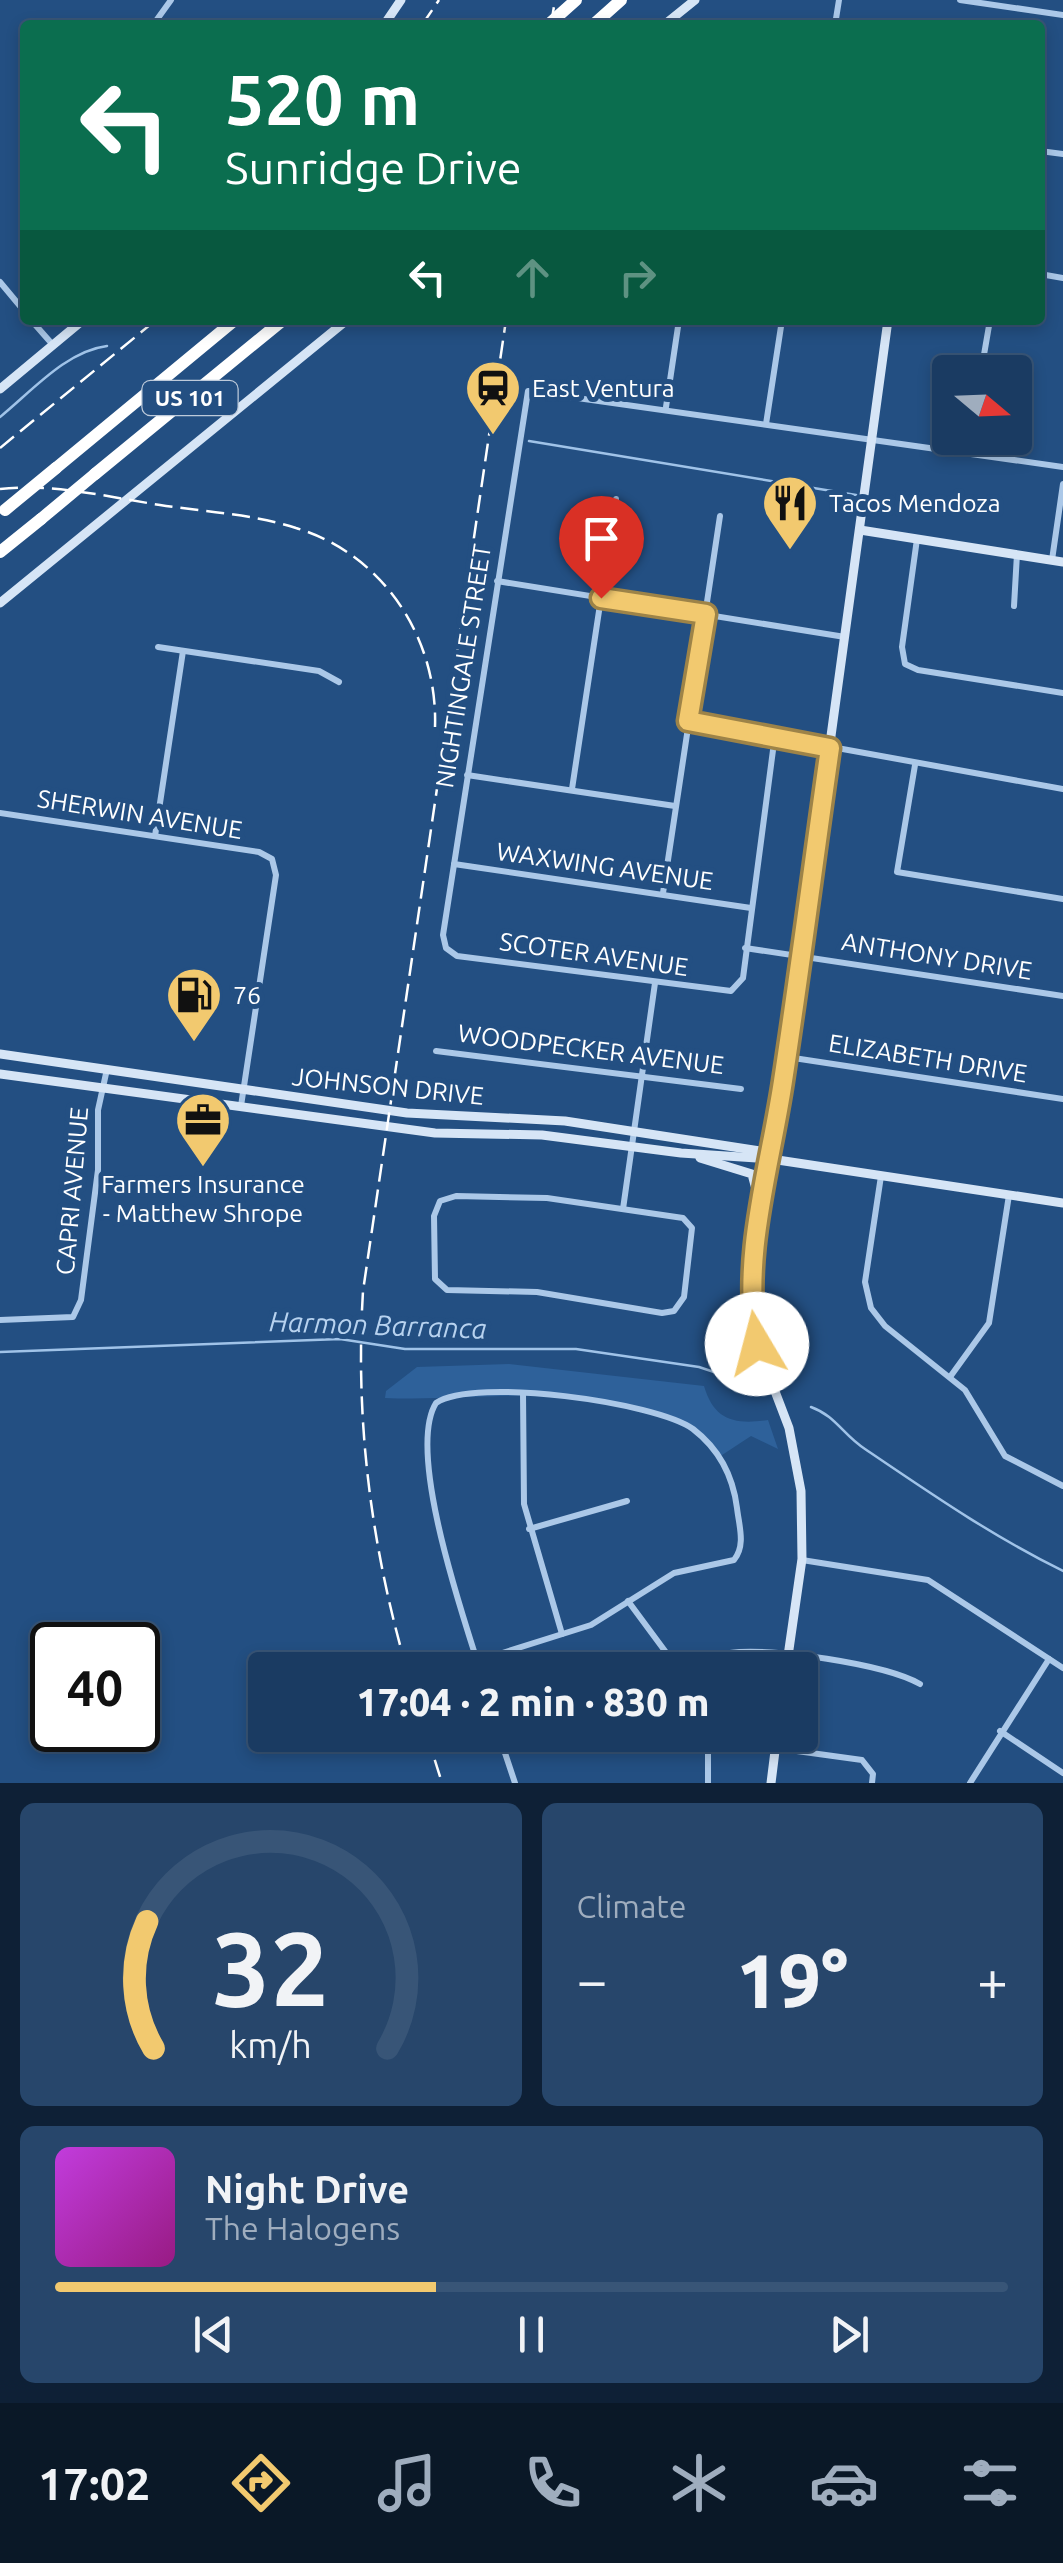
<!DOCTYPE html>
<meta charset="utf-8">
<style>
:root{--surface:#1a3b62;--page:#27466b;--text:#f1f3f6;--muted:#9fadbe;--line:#385577;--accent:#f2c96f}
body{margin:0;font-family:Ubuntu,sans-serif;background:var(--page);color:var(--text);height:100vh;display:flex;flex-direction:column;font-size:38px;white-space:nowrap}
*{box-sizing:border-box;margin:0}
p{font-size:32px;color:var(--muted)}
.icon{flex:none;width:55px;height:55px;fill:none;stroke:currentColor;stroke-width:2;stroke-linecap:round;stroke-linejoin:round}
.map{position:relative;height:1783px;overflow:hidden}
.sheet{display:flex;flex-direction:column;gap:20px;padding:20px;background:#0e2036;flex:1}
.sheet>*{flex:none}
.banner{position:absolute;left:20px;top:20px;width:1025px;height:305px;border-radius:10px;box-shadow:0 5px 15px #0003,0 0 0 2px var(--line);background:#0b6e4f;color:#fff;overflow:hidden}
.needle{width:65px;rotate:109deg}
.buttons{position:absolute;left:932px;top:355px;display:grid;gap:20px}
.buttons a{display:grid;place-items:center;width:100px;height:100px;border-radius:10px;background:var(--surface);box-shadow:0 5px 15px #0003,0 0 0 2px var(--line);font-size:50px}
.speed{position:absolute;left:30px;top:1622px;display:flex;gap:20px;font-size:50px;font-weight:700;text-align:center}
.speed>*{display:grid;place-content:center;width:130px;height:130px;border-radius:50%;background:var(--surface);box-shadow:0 5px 15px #0003,0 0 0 2px var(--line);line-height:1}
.speed .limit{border:5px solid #111;border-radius:15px;background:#fff;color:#111}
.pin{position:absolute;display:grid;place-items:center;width:85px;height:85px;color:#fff;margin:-102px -42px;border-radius:50% 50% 50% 0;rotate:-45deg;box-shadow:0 0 10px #0007}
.pin .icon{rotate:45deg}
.me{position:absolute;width:110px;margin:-55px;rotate:352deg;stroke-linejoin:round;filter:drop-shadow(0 0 8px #0008)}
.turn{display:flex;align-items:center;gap:35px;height:210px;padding:0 40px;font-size:45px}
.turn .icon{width:130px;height:130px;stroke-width:2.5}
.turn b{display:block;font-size:70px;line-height:85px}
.lanes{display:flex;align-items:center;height:95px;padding:0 40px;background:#0003;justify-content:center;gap:50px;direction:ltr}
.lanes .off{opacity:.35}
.big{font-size:75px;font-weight:800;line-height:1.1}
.sheet .card{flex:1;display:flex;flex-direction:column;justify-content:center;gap:15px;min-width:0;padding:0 35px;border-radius:15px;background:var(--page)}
.sheet .dial{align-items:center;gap:0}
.dial svg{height:260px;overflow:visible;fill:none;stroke:var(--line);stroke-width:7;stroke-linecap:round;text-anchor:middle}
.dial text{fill:var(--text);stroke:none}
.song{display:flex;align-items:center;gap:30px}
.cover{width:120px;height:120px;border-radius:15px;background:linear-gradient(135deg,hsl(290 70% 55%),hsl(310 70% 35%))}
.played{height:10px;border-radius:5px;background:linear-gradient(90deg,var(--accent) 40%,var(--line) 40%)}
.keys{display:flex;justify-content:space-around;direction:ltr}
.heat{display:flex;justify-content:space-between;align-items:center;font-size:55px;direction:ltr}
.sheet .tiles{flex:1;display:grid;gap:20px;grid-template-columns:1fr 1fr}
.card:last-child{grid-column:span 2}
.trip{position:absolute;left:248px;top:1652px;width:570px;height:100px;border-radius:10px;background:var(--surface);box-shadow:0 5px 15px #0003,0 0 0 2px var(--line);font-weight:800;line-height:100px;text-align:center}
.dock{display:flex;height:160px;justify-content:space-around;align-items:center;background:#0a1827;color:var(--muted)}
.dock .icon{width:70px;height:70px}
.dock .active{color:var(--accent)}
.dock b{font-size:45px;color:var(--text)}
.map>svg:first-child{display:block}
.green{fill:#2e619a}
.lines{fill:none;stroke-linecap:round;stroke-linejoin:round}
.stream{stroke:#a0c3e8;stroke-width:2.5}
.street{stroke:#abc8e8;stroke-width:6}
.secondary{stroke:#d6e5f6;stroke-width:9}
.highway{stroke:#fff;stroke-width:12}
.rail{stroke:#fff;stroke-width:2.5;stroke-dasharray:18 8;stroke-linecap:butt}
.highway-bridge{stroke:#fff;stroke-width:12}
.route-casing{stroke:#9d8348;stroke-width:25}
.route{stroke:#f2c96f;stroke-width:18}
.labels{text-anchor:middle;stroke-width:10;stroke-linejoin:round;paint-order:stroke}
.shield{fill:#234f82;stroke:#bdcada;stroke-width:2.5}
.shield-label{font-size:22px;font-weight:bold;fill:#fff}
.poi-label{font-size:25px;fill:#fff;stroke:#234f82;text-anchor:start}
.street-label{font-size:25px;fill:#fff;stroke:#234f82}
.water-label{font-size:28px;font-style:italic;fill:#b7d2ef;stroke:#234f82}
</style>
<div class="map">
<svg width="1063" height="1783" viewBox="0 0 1063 1783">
<rect width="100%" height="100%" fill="#234f82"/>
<path class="green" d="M509 1364 704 1386C714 1420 734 1425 768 1420L778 1449 751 1436 719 1457C707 1446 693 1428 678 1421 587 1380 480 1402 385 1398L386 1391 417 1367Z"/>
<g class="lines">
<g class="stream">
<path d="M0 417C31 392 66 351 107 346"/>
<path d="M529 441 856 495"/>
<path d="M0 1352 340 1339 405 1349H576L699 1367 750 1384"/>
<path d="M811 1407C836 1416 843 1435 865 1449 930 1493 992 1536 1063 1571"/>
</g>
<g class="street">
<path d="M960 0 1063 15"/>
<path d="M153 25 171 0"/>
<path d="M835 25 839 0"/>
<path d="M1040 151 1063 154"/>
<path d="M1040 274 1063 278"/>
<path d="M0 282 25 312"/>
<path d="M31 320 53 345"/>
<path d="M981 372 990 320"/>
<path d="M666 407 679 320"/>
<path d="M766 424 782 320"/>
<path d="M917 539 902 647 905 664 918 670 1063 693"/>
<path d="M1052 560 1063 484"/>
<path d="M497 581 845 637"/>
<path d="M1014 606 1017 554"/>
<path d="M158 647 319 671 339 682"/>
<path d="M688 721 1063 789"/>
<path d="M775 735 743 978 731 991 457 956 446 948 443 935 528 391 1063 467"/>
<path d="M915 765 897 872 1063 899"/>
<path d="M467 775 675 806"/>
<path d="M572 789 616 499"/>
<path d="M0 813 259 852 272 859 276 875 241 1106"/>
<path d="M155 836 183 651"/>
<path d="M454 864 751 908"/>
<path d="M663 893 720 516"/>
<path d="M745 948 1063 996"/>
<path d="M436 1051 741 1089"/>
<path d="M787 1057 1063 1099"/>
<path d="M881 1176 865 1282 871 1308 885 1326 965 1390 1005 1456 1063 1486"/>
<path d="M456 1196 547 1198 683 1218 692 1228 684 1297 674 1311 662 1313 537 1292 447 1290 435 1279 434 1216 440 1201Z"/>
<path d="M623 1209 655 983"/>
<path d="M0 1320 73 1317 81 1300 98 1170V1110L107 1069"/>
<path d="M950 1377 989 1323 1009 1195"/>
<path d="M523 1393 524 1504 562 1634"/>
<path d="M529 1529 627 1501"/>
<path d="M802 1560 928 1580 1063 1668"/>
<path d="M628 1601 679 1670"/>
<path d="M477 1661 591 1625 674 1573 734 1560C746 1545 739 1526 737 1508 733 1476 719 1449 693 1429 655 1402 475 1377 436 1403 406 1451 463 1616 480 1670"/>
<path d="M687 1670C701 1662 715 1655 730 1653 770 1647 885 1664 920 1684"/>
<path d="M1000 1731 1063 1773"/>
<path d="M499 1735 515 1783"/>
<path d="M775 1748 862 1760 873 1774 872 1783"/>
<path d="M504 1750 550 1735"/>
<path d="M708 1783V1735"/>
<path d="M970 1783 1049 1659"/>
</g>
<g class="secondary">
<path d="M384 25 401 0"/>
<path d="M664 25 695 0"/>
<path d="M0 389 83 320"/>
<path d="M860 530 1063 562"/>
<path d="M0 603 347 320"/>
<path d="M0 1054 407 1113 565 1121 760 1151 771 1159"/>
<path d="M0 1074 435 1133 542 1135 681 1153 771 1159 1063 1203"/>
<path d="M700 1158 752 1174 756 1189 751 1228"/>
<path d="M786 1670 802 1559 801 1491 789 1428 757 1344 752 1261 787 1057 888 320"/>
<path d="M771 1783 777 1735"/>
</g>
<g class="highway">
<path d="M593 25 621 0"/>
<path d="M56 468 235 320"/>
<path d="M95 474 283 320"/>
<path d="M0 552 41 519"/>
</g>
<g class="rail">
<path d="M422 25 439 0"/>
<path d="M551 25 555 0"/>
<path d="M0 448 156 320"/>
<path d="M0 489C53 483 108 497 160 505 205 512 253 514 296 528 383 554 438 638 435 727"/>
<path d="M407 1670C371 1546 355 1421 363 1291L506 320"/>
<path d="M427 1735 442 1783"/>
</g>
<g class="highway-bridge">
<path d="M548 25 576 0"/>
<path d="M5 510 56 468"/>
<path d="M41 519 95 474"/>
</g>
</g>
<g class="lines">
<g class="route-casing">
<path id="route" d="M601 598 706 614 688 721 830 748C814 859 800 970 783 1081 770 1168 741 1256 757 1344"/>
</g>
<use href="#route" class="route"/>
</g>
<defs>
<g id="station-pin" transform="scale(2.875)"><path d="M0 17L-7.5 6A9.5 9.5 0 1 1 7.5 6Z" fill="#f2c96f" stroke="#234f82"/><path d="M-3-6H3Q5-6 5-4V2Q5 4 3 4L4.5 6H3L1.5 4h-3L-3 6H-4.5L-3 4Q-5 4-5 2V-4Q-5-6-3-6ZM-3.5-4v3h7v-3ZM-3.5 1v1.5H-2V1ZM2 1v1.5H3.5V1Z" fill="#111"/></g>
<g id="restaurant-pin" transform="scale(2.875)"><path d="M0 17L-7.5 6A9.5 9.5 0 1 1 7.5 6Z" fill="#f2c96f" stroke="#234f82"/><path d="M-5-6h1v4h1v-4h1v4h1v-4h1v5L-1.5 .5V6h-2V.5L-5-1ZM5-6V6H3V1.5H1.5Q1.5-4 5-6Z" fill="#111"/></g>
<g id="fuel-pin" transform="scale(2.875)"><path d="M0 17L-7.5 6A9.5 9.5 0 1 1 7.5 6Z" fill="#f2c96f" stroke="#234f82"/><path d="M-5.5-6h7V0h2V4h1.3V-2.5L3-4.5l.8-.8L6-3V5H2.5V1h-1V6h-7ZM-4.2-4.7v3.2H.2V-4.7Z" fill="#111"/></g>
<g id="office-pin" transform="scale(2.875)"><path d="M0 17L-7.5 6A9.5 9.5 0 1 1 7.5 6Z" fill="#f2c96f" stroke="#234f82"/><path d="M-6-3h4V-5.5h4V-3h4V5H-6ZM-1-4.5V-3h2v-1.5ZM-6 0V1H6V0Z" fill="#111"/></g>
</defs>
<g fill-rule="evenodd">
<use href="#station-pin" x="493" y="388"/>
<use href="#restaurant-pin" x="790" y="503"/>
<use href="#fuel-pin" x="194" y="995"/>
<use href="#office-pin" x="203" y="1120"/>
</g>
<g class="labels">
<rect class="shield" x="142.5" y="381" width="95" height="34" rx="8"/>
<g class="shield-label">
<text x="190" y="406">US 101</text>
</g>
<g class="poi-label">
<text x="532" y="397">East Ventura</text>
<text x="829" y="512">Tacos Mendoza</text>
<text x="233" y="1004">76</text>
<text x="203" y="1193" text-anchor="middle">Farmers Insurance<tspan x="203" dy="29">- Matthew Shrope</tspan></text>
</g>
<g class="street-label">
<text transform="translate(463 666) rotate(-81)" y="9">NIGHTINGALE STREET</text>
<text transform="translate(140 814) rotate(9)" y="9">SHERWIN AVENUE</text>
<text transform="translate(605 866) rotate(8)" y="9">WAXWING AVENUE</text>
<text transform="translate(594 954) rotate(8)" y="9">SCOTER AVENUE</text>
<text transform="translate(937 956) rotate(9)" y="9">ANTHONY DRIVE</text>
<text transform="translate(591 1049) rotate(7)" y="9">WOODPECKER AVENUE</text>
<text transform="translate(928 1058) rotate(9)" y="9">ELIZABETH DRIVE</text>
<text transform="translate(388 1086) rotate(6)" y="9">JOHNSON DRIVE</text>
<text transform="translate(72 1191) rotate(-85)" y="9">CAPRI AVENUE</text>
</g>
<g class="water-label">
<text transform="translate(378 1325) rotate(2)" y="10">Harmon Barranca</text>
</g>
</g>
</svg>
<div class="buttons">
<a><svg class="needle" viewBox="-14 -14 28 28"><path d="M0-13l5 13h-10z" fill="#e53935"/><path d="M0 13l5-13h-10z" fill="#9fadbe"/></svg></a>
</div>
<div class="speed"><div class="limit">40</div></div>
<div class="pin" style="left:601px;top:598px;background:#d93025"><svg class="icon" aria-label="arrive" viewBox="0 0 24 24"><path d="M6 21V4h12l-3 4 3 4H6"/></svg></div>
<svg class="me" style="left:757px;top:1344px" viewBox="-20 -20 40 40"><circle r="19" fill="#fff"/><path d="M0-13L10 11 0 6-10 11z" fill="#f2c96f"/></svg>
<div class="trip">17:04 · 2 min · 830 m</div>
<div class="banner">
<div class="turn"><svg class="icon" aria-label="left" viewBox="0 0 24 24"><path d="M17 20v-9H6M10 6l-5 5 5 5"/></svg><div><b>520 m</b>Sunridge Drive</div></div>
<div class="lanes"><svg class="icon" aria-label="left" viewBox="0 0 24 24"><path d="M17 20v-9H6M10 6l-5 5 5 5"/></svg><svg class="icon off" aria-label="ahead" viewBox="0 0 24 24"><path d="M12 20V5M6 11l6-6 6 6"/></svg><svg class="icon off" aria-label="right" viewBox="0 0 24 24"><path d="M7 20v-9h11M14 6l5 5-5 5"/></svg></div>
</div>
</div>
<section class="sheet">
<div class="tiles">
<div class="card dial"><svg viewBox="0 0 100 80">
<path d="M14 69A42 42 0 1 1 86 69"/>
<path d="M14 69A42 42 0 0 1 12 30" stroke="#f2c96f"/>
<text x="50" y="56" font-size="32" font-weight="700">32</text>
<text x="50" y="72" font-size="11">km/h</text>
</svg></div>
<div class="card"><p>Climate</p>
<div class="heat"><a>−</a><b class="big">19°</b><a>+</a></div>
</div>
<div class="card">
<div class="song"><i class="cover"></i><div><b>Night Drive</b><p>The Halogens</p></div></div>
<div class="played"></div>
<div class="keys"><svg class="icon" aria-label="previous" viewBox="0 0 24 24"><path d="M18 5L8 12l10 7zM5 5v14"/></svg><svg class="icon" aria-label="pause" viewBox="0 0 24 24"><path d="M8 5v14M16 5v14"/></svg><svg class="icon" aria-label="next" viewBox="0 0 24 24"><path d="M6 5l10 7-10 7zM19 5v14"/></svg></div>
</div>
</div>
</section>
<nav class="dock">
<b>17:02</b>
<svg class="icon active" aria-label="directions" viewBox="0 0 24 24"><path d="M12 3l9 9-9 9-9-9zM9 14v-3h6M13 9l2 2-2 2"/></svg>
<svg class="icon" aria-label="music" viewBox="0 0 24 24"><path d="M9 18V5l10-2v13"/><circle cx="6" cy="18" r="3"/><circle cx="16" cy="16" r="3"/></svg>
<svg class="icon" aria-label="phone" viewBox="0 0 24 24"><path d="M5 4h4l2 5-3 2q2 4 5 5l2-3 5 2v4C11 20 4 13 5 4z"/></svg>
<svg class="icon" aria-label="climate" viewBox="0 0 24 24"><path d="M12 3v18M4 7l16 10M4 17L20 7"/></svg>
<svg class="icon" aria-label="car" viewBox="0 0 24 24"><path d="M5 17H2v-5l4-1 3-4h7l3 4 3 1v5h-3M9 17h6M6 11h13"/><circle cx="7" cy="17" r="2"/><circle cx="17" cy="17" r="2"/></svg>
<svg class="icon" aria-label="filters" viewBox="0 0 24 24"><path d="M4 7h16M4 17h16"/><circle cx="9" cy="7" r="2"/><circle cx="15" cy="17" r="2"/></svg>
</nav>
